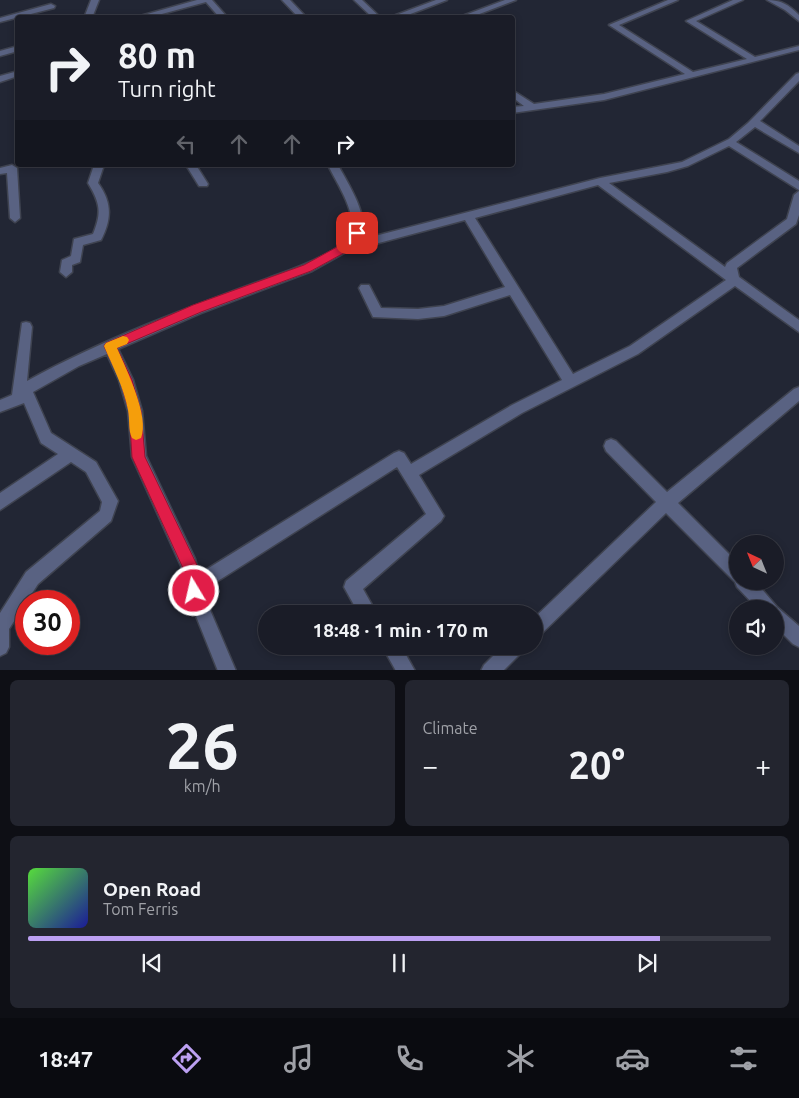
<!DOCTYPE html>
<meta charset="utf-8">
<style>
:root{--surface:#1a1c27;--page:#23252f;--text:#f1f3f6;--muted:#9fa1a7;--line:#383a44;--accent:#bca0f2}
body{margin:0;font-family:Ubuntu,sans-serif;background:var(--page);color:var(--text);height:100vh;display:flex;flex-direction:column;font-size:19px;white-space:nowrap}
*{box-sizing:border-box;margin:0}
p{font-size:16px;color:var(--muted)}
.icon{flex:none;width:28px;height:28px;fill:none;stroke:currentColor;stroke-width:2;stroke-linecap:round;stroke-linejoin:round}
.map{position:relative;height:670px;overflow:hidden}
.details{display:flex;flex-direction:column;gap:10px;padding:10px;background:#0e0f15;flex:1}
.details>*{flex:none}
.banner{position:absolute;left:15px;top:15px;width:500px;height:152px;border-radius:5px;box-shadow:0 2px 8px #0003,0 0 0 1px var(--line);background:#1a1c27;color:var(--text);overflow:hidden}
.needle{width:32px;rotate:317deg}
.fabs{position:absolute;left:729px;top:535px;display:grid;gap:10px}
.fabs a{display:grid;place-items:center;width:55px;height:55px;border-radius:50%;background:var(--surface);box-shadow:0 2px 8px #0003,0 0 0 1px var(--line);font-size:25px}
.speed{position:absolute;left:15px;top:590px;display:flex;gap:10px;font-size:25px;font-weight:700;text-align:center}
.speed>*{display:grid;place-content:center;width:65px;height:65px;border-radius:50%;background:var(--surface);box-shadow:0 2px 8px #0003,0 0 0 1px var(--line);line-height:1}
.speed .limit{border:8px solid #d22;background:#fff;color:#111}
.pin{position:absolute;display:grid;place-items:center;width:42px;height:42px;color:#fff;margin:-21px;border-radius:10px;box-shadow:0 2px 8px #0006}
.me{position:absolute;width:55px;margin:-28px;rotate:351deg;stroke-linejoin:round;filter:drop-shadow(0 0 4px #0008)}
.turn{display:flex;align-items:center;gap:18px;height:105px;padding:0 20px;font-size:22px}
.turn .icon{width:65px;height:65px;stroke-width:2.5}
.turn b{display:block;font-size:35px;line-height:42px}
.lanes{display:flex;align-items:center;height:48px;padding:0 20px;background:#0003;justify-content:center;gap:25px;direction:ltr}
.lanes .off{opacity:.35}
.big{font-size:38px;font-weight:700;line-height:1.1}
.details .widget{flex:1;display:flex;flex-direction:column;justify-content:center;gap:8px;min-width:0;padding:0 18px;border-radius:8px;background:var(--page)}
.details .dial{align-items:center;gap:0}
.dial b{font-size:65px;line-height:1}
.song{display:flex;align-items:center;gap:15px}
.cover{width:60px;height:60px;border-radius:8px;background:linear-gradient(135deg,hsl(110 70% 55%),hsl(240 70% 35%))}
.played{height:5px;border-radius:2px;background:linear-gradient(90deg,var(--accent) 85%,var(--line) 85%)}
.keys{display:flex;justify-content:space-around;direction:ltr}
.heat{display:flex;justify-content:space-between;align-items:center;font-size:28px;direction:ltr}
.details .tiles{flex:1;display:grid;gap:10px;grid-template-columns:1fr 1fr}
.widget:last-child{grid-column:span 2}
.trip{position:absolute;left:258px;top:605px;width:285px;height:50px;border-radius:25px;background:var(--surface);box-shadow:0 2px 8px #0003,0 0 0 1px var(--line);font-weight:700;line-height:50px;text-align:center}
.menu{display:flex;height:80px;justify-content:space-around;align-items:center;background:#0a0b10;color:var(--muted)}
.menu .icon{width:35px;height:35px}
.menu .active{color:var(--accent)}
.menu b{font-size:22px;color:var(--text)}
.map>svg:first-child{display:block}
.lines{fill:none;stroke-linecap:round;stroke-linejoin:round}
.minor-casing{stroke:#3f4350;stroke-width:3}
.minor{fill:#596282;fill-rule:evenodd}
.route{fill:#e11d48;stroke:#92132f}
.slow{fill:#f59e0b}
</style>
<div class="map">
<svg width="799" height="671" viewBox="0 0 799 671">
<rect width="100%" height="100%" fill="#222634"/>
<g class="lines">
<g class="minor-casing">
<g id="minor">
<path d="M91 0H99L92 18H84Z"/>
<path d="M197 0H212L228 18H220L206 2 147 18H133Z"/>
<path d="M282 0H290L307 18H299Z"/>
<path d="M354 0H362L381 18H373Z"/>
<path d="M436 0H447L400 18H388Z"/>
<path d="M505 0H516L469 18H457Z"/>
<path d="M668 0H678L619 25 693 72 747 59 686 21 733 0H743L696 21 755 57 799 46V50L604 100 512 113V107L524 106 512 97V90L534 104 604 94 685 74 609 25Z"/>
<path d="M767 0C781 0 789 5 799 15V21L785 10Z"/>
<path d="M51 4 55 6 54 8 0 22V18Z"/>
<path d="M18 46V51L0 56V51Z"/>
<path d="M18 71V76L0 82V76Z"/>
<path d="M799 73V81L760 121 799 146V153L755 127 736 142 799 181V190L729 146 688 166 667 172 609 183 725 267 727 263 787 219 794 195 799 191V215L796 224 737 268 739 277 799 320V332L735 286 638 354 522 413 419 475 441 511 444 516 441 521 363 589 377 614H359L344 587 346 581 426 514 397 467 202 591 236 671H218L186 591 181 566 132 457 128 411 119 380 107 354 79 366 33 392 51 433 96 462 118 501 111 521 38 584 9 629V647L6 653 0 656V613L26 572 100 511 102 502 86 472 71 462 0 510V493L58 454 41 443 24 403 0 412V400L12 395 22 323 26 322 30 323 32 327 27 381C105 338 190 307 274 276 291 270 347 250 351 232 356 210 337 184 328 165H338C347 182 371 218 360 236H375L600 178 682 162 729 139 748 123 796 74ZM598 185 726 280 630 346 573 374 475 218ZM465 220 505 287 444 306 418 309 381 308 369 285H361L359 288 373 317 418 319 444 316 510 295 562 380 512 405 411 464 404 453 399 451 394 453 199 574 195 559 146 456 142 411 133 380 118 349 201 313 312 271 353 248 355 245 375 244Z"/>
<path d="M12 165 17 168 20 218 15 222 10 218 7 173 0 174V168Z"/>
<path d="M94 165H104L98 183C112 202 112 219 101 240L83 245 80 262 72 265V272L66 277 60 272 62 260 71 256 74 239 93 234C102 212 100 203 88 183Z"/>
<path d="M186 165H196L208 184 207 186H199Z"/>
<path d="M799 387V401L678 503 738 563V581H755L777 607 799 626V647L793 644 775 626V609H758L737 587 735 582 666 513 540 635 534 637V618L656 502 606 451 604 446 606 441 611 439 616 441 667 492 794 389Z"/>
<path d="M382 646H401L415 671H396Z"/>
<path d="M503 646H525L522 652 503 671H481L484 665Z"/>
</g>
</g>
<use href="#minor" class="minor"/>
</g>
<path class="route" d="M357 230 362 233 353 248 311 271 201 312 117 348 132 380 141 411 145 457 197 565 201 591 199 596 194 599 188 596 182 566 132 457 129 411 120 380 104 346 106 343 193 305 304 265 346 242 353 231Z"/>
<path class="slow" d="M123 336 127 337 129 340 127 344 117 348C126 369 150 417 141 438L136 440 132 438C128 430 130 420 128 410 124 388 113 367 104 346L106 343Z"/>
</svg>
<div class="fabs">
<a><svg class="needle" viewBox="-14 -14 28 28"><path d="M0-13l5 13h-10z" fill="#e53935"/><path d="M0 13l5-13h-10z" fill="#9fa1a7"/></svg></a>
<a><svg class="icon" aria-label="sound" viewBox="0 0 24 24"><path d="M4 9h4l5-4v14l-5-4H4zM17 9q2 3 0 6"/></svg></a>
</div>
<div class="speed"><div class="limit">30</div></div>
<div class="pin" style="left:357px;top:233px;background:#d93025"><svg class="icon" aria-label="arrive" viewBox="0 0 24 24"><path d="M6 21V4h12l-3 4 3 4H6"/></svg></div>
<svg class="me" style="left:194px;top:591px" viewBox="-20 -20 40 40"><circle r="17" fill="#e11d48" stroke="#fff" stroke-width="3"/><path d="M0-11L8 9 0 5-8 9z" fill="#fff"/></svg>
<div class="trip">18:48 · 1 min · 170 m</div>
<div class="banner">
<div class="turn"><svg class="icon" aria-label="right" viewBox="0 0 24 24"><path d="M7 20v-9h11M14 6l5 5-5 5"/></svg><div><b>80 m</b>Turn right</div></div>
<div class="lanes"><svg class="icon off" aria-label="left" viewBox="0 0 24 24"><path d="M17 20v-9H6M10 6l-5 5 5 5"/></svg><svg class="icon off" aria-label="ahead" viewBox="0 0 24 24"><path d="M12 20V5M6 11l6-6 6 6"/></svg><svg class="icon off" aria-label="ahead" viewBox="0 0 24 24"><path d="M12 20V5M6 11l6-6 6 6"/></svg><svg class="icon" aria-label="right" viewBox="0 0 24 24"><path d="M7 20v-9h11M14 6l5 5-5 5"/></svg></div>
</div>
</div>
<section class="details">
<div class="tiles">
<div class="widget dial"><b>26</b><p>km/h</p></div>
<div class="widget"><p>Climate</p>
<div class="heat"><a>−</a><b class="big">20°</b><a>+</a></div>
</div>
<div class="widget">
<div class="song"><i class="cover"></i><div><b>Open Road</b><p>Tom Ferris</p></div></div>
<div class="played"></div>
<div class="keys"><svg class="icon" aria-label="previous" viewBox="0 0 24 24"><path d="M18 5L8 12l10 7zM5 5v14"/></svg><svg class="icon" aria-label="pause" viewBox="0 0 24 24"><path d="M8 5v14M16 5v14"/></svg><svg class="icon" aria-label="next" viewBox="0 0 24 24"><path d="M6 5l10 7-10 7zM19 5v14"/></svg></div>
</div>
</div>
</section>
<nav class="menu">
<b>18:47</b>
<svg class="icon active" aria-label="directions" viewBox="0 0 24 24"><path d="M12 3l9 9-9 9-9-9zM9 14v-3h6M13 9l2 2-2 2"/></svg>
<svg class="icon" aria-label="music" viewBox="0 0 24 24"><path d="M9 18V5l10-2v13"/><circle cx="6" cy="18" r="3"/><circle cx="16" cy="16" r="3"/></svg>
<svg class="icon" aria-label="phone" viewBox="0 0 24 24"><path d="M5 4h4l2 5-3 2q2 4 5 5l2-3 5 2v4C11 20 4 13 5 4z"/></svg>
<svg class="icon" aria-label="climate" viewBox="0 0 24 24"><path d="M12 3v18M4 7l16 10M4 17L20 7"/></svg>
<svg class="icon" aria-label="car" viewBox="0 0 24 24"><path d="M5 17H2v-5l4-1 3-4h7l3 4 3 1v5h-3M9 17h6M6 11h13"/><circle cx="7" cy="17" r="2"/><circle cx="17" cy="17" r="2"/></svg>
<svg class="icon" aria-label="filters" viewBox="0 0 24 24"><path d="M4 7h16M4 17h16"/><circle cx="9" cy="7" r="2"/><circle cx="15" cy="17" r="2"/></svg>
</nav>
